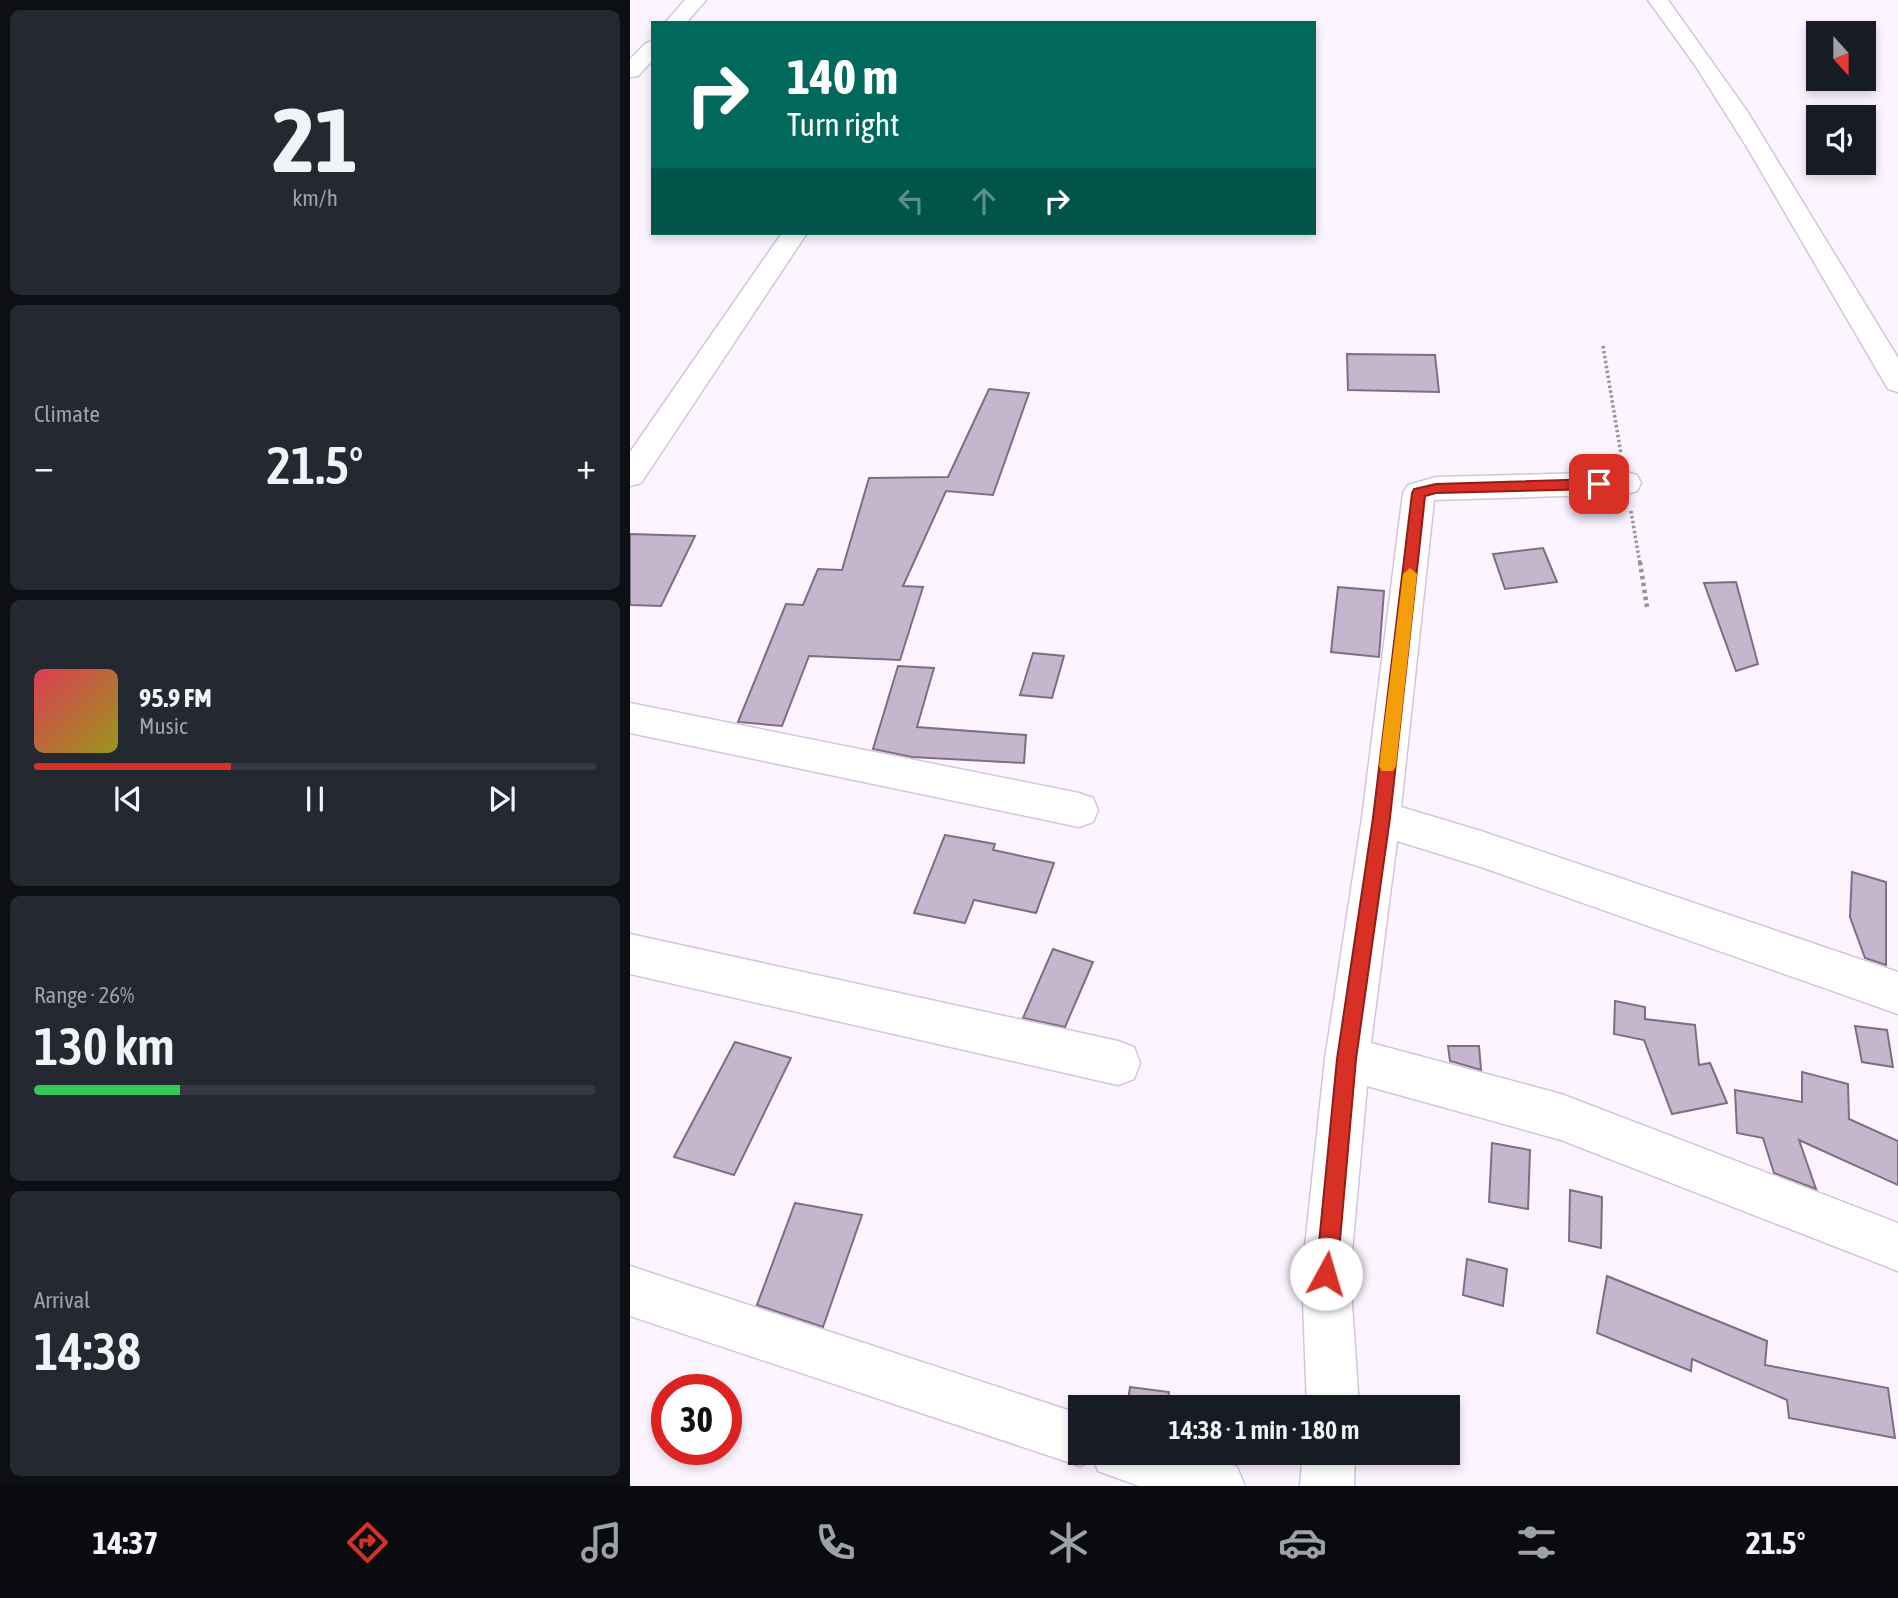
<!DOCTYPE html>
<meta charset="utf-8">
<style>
:root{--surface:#171b24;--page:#242831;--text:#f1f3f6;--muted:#9ea1a6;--line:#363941;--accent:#d93025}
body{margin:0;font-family:"Asap Condensed",sans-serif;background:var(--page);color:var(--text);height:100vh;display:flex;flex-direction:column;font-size:26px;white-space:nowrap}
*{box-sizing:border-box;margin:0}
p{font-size:23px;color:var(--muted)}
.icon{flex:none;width:38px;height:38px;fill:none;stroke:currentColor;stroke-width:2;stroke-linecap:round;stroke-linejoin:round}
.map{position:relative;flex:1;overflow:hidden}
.panel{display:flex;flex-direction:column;gap:10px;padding:10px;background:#0d0f14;width:630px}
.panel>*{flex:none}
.banner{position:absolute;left:21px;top:21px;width:665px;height:214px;border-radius:0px;box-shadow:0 4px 10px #0003;background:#00695c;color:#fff;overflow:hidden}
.needle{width:46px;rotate:159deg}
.fabs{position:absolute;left:1176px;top:21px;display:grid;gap:14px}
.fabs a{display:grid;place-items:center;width:70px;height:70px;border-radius:0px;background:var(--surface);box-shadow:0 4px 10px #0003;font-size:35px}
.speed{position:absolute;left:21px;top:1374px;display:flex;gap:14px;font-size:35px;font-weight:700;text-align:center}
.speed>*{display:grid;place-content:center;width:91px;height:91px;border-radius:50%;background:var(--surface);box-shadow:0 4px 10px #0003;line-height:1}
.speed .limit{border:10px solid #d22;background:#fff;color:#111}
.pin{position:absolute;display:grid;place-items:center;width:60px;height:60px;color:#fff;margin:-30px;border-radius:14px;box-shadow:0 4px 10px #0006}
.me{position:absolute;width:77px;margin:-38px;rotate:6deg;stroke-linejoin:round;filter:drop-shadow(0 0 5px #0008)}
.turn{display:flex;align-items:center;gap:24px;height:147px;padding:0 21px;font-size:32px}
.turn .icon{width:91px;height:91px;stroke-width:2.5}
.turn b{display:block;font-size:49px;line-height:60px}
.lanes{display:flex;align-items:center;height:66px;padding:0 21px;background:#0003;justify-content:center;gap:35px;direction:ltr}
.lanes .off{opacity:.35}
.big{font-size:52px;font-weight:600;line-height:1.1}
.panel .card{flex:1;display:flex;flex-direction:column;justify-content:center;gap:10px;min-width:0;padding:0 24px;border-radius:10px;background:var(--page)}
.panel .dial{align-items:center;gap:0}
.dial b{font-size:91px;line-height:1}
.song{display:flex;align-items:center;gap:21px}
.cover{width:84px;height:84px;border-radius:10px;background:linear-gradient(135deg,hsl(350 70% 55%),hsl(60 70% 35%))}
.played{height:7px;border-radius:4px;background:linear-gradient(90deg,var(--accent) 35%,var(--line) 35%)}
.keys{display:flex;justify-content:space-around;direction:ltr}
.heat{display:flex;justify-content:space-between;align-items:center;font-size:38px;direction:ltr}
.charge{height:10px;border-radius:5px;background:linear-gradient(90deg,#34c759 26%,var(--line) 0)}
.trip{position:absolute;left:438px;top:1395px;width:392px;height:70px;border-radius:0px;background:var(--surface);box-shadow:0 4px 10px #0003;font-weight:600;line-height:70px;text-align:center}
.tabs{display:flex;height:112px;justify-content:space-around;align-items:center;background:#090b0e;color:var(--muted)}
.tabs .icon{width:49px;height:49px}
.tabs .selected{color:var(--accent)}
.tabs b{font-size:32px;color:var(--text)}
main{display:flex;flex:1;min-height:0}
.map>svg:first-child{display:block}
.building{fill:#c6b6cd;stroke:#7e6e84;stroke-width:2}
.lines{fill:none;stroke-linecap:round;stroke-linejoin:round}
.street-casing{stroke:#d5c4dc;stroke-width:3}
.path-far1{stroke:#98929b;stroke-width:3.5;stroke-dasharray:2.5 2.5;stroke-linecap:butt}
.path{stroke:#98929b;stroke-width:4.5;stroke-dasharray:3.5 3.5;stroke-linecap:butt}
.street{fill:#fff;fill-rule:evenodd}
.route{fill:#d93025;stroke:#8d1f18;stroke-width:2}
.slow{fill:#f59e0b}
</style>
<main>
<section class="panel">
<div class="card dial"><b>21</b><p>km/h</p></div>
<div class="card"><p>Climate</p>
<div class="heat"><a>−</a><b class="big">21.5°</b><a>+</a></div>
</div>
<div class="card">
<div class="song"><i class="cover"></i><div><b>95.9 FM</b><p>Music</p></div></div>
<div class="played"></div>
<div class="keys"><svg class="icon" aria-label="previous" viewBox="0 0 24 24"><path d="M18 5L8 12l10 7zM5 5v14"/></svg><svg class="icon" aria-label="pause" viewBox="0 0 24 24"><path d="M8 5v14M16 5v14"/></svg><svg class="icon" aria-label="next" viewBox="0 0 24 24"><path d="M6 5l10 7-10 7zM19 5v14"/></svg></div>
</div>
<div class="card"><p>Range · 26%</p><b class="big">130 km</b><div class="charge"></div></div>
<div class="card"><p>Arrival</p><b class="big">14:38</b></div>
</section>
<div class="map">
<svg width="1268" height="1486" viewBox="0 0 1268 1486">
<rect width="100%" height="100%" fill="#fcf5ff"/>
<g class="building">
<path d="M717 354 805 355 809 392 718 390Z"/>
<path d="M359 389 399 393 363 495 316 491 273 586 293 587 270 660 179 656 152 726 108 722 156 604 173 605 188 569 212 570 239 478 318 477Z"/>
<path d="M0 534 65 536 31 606 0 605Z"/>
<path d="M913 548 927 582 875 589 863 554Z"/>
<path d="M1106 582 1128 664 1106 671 1074 583Z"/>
<path d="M708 587 754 591 749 657 701 652Z"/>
<path d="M403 653 434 656 422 698 390 695Z"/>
<path d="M268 666 304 668 287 727 396 735 394 763 282 757 243 749Z"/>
<path d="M315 835 365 844 363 850 424 863 406 913 344 900 335 923 284 913Z"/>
<path d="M1222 872 1256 882V965L1235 958 1220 917Z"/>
<path d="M423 949 463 962 435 1027 393 1018Z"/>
<path d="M985 1001 1015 1007V1019L1065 1025 1069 1065 1080 1063 1097 1103 1042 1114 1014 1040 984 1034Z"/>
<path d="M1225 1026 1257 1030 1263 1067 1232 1062Z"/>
<path d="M105 1042 161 1058 104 1175 44 1157Z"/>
<path d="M818 1046H849L851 1070 820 1061Z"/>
<path d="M1172 1072 1218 1084 1219 1119 1268 1141V1185L1169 1140 1186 1189 1144 1173 1133 1138 1107 1133 1105 1090 1172 1102Z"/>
<path d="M862 1143 900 1150 898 1209 859 1202Z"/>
<path d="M940 1190 972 1197 971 1248 939 1241Z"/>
<path d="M165 1203 232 1215 193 1327 127 1305Z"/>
<path d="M837 1259 877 1269 873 1306 833 1295Z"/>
<path d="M977 1276 1137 1341 1135 1365 1258 1388 1265 1438 1159 1418 1157 1400 1062 1359 1061 1371 967 1333Z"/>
<path d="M500 1387 539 1392 537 1407H497Z"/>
</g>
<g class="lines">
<g class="street-casing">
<g id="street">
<path d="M55 0H76L56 23H35Z"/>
<path d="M1018 0H1038L1117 111 1268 358V392L1258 389 1118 149 1065 65Z"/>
<path d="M23 41V60L8 76 0 77V59L16 43Z"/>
<path d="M152 233H177L11 483 0 486V452Z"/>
<path d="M996 472 1007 475 1011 483 1007 491 996 494 804 500 771 807 851 831 1268 972V1014L851 867 767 841 741 1043 931 1094 1268 1223V1271L931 1140 737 1086 720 1274 729 1407H677L672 1274 695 1059 732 818 773 493 778 485 806 477Z"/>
<path d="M0 703 449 793 463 798 468 810 463 822 449 827 0 733Z"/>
<path d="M0 934 488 1041 504 1047 510 1063 504 1079 488 1085 0 974Z"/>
<path d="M0 1266 450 1414V1452H568L607 1467 615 1486H509L468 1471 464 1460 450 1466 0 1316Z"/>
<path d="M673 1452H725L724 1486H670Z"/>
</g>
</g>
<g class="path-far1">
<path d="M973 346 991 454"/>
<path d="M1001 511 1010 564"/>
</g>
<path class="path" d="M1010 562 1017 607"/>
<use href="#street" class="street"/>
</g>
<path class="route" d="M969 479 976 484 969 489 806 493 795 496 760 818 726 1059 707 1274 704 1282 696 1285 689 1282 686 1274 707 1059 743 818 782 493 784 489 806 484Z"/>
<path class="slow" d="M780 568 787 574 766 766 763 771H752L749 766 773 574Z"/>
</svg>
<div class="fabs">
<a><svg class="needle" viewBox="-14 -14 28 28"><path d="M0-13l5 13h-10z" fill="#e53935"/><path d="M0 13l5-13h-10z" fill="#9ea1a6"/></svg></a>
<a><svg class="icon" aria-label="sound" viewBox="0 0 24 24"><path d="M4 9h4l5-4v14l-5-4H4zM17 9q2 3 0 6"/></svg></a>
</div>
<div class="speed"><div class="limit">30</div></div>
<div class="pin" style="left:969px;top:484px;background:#d93025"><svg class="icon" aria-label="arrive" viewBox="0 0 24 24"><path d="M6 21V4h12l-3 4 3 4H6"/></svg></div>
<svg class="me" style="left:696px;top:1274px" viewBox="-20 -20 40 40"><circle r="19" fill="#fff"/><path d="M0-13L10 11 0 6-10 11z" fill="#d93025"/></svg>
<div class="trip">14:38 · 1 min · 180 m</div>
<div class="banner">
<div class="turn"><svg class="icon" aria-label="right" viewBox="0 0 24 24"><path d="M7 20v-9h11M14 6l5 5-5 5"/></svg><div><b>140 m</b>Turn right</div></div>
<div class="lanes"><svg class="icon off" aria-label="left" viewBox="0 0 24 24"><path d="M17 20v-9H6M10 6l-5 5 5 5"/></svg><svg class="icon off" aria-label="ahead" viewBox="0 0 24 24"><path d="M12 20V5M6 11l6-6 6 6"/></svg><svg class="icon" aria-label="right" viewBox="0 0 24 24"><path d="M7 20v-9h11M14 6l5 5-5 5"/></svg></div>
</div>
</div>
</main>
<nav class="tabs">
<b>14:37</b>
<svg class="icon selected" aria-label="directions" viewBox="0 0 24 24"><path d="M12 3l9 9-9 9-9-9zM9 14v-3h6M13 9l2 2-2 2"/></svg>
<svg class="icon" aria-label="music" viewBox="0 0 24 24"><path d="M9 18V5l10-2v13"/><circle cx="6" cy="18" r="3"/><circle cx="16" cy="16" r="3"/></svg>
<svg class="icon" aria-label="phone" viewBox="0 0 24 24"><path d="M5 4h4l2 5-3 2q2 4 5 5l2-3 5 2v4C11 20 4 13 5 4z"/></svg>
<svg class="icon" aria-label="climate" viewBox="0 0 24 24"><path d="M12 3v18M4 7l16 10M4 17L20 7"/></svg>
<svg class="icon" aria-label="car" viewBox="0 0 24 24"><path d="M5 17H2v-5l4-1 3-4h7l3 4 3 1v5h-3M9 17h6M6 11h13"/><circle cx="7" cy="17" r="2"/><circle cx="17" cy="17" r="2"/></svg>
<svg class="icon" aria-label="filters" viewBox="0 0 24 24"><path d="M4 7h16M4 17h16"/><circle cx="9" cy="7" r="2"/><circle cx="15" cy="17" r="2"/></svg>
<b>21.5°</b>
</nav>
